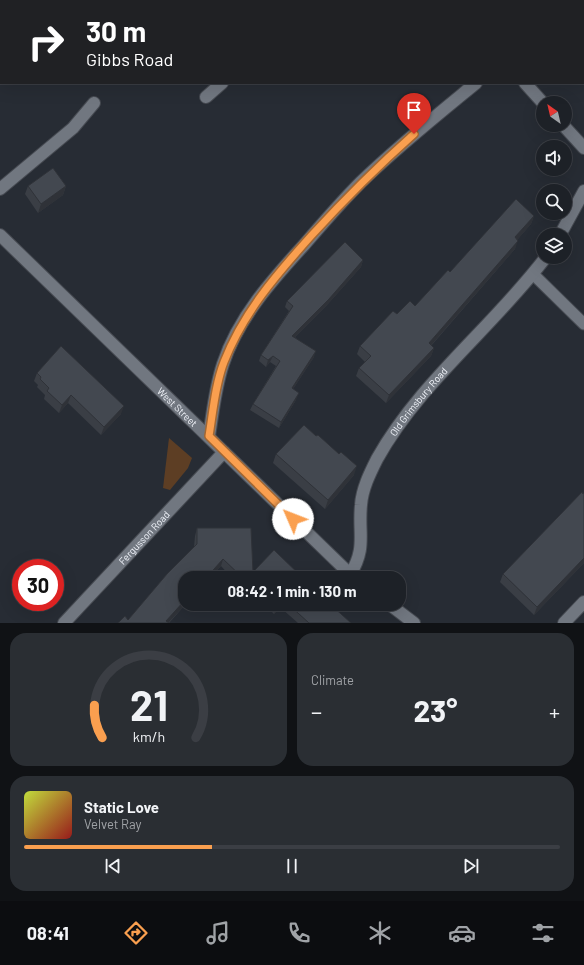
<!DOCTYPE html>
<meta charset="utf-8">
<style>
:root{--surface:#1d2127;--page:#2a2e33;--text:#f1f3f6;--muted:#a0a3a7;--line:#3b3e44;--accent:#fa9f4f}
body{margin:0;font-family:Barlow,sans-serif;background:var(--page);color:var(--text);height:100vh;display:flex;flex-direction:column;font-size:15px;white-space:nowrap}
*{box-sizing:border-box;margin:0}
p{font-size:13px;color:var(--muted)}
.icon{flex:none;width:22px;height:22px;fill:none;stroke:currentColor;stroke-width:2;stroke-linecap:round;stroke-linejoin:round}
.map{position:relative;height:623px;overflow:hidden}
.drawer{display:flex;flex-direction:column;gap:10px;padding:10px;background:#101215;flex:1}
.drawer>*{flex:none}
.banner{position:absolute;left:0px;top:0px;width:584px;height:84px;box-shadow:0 4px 16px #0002,0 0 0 1px var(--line);background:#202124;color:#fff;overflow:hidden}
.needle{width:26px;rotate:326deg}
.tools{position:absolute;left:536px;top:96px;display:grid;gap:8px}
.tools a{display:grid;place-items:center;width:36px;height:36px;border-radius:50%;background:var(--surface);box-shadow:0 4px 16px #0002,0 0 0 1px var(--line);font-size:20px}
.speed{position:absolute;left:12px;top:559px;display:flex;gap:8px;font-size:20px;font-weight:700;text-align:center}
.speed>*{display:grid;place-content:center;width:52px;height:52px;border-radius:50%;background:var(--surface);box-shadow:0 4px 16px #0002,0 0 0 1px var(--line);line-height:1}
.speed .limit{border:6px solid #d22;background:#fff;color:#111}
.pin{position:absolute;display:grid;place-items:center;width:34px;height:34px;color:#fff;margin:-41px -17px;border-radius:50% 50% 50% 0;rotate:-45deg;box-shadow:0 0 4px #0007}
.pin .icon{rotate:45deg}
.me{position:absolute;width:44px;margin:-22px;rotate:314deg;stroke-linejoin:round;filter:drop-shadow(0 0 3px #0008)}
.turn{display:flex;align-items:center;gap:14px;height:84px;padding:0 20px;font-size:18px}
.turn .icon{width:52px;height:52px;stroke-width:2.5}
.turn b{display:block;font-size:28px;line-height:34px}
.big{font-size:30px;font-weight:700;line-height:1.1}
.drawer .card{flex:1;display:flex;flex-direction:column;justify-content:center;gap:6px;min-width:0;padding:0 14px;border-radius:16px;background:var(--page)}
.drawer .dial{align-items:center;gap:0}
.dial svg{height:104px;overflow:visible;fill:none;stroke:var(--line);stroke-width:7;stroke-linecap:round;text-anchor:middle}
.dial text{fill:var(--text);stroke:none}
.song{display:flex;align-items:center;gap:12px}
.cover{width:48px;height:48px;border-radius:6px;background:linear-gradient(135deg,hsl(70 70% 55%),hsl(0 70% 35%))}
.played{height:4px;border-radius:2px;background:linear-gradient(90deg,var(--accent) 35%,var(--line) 35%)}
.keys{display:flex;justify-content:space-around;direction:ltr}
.heat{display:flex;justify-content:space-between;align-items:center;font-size:22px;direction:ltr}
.drawer .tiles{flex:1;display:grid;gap:10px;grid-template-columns:1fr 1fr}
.card:last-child{grid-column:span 2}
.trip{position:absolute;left:178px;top:571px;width:228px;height:40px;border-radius:16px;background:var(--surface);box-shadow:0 4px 16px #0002,0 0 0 1px var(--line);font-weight:700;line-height:40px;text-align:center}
.tab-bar{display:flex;height:64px;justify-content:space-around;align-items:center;background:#0c0d10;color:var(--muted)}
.tab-bar .icon{width:28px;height:28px}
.tab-bar .selected{color:var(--accent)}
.tab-bar b{font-size:18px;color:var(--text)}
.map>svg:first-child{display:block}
.green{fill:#5d3e24}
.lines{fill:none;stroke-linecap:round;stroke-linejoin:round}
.lane-casing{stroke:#464a51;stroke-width:13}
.street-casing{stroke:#464a51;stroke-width:14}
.lane{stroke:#717780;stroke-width:11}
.street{stroke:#717780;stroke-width:12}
.wall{fill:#3a3e45}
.shaded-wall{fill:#2f3238}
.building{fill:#434850;stroke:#2f3238}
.route-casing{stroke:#a26733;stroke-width:10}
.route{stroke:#fa9f4f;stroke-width:7}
.labels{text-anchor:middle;stroke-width:4;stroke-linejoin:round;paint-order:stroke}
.street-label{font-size:10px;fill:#f0f3f9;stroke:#272c34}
</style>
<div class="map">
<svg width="584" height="623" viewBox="0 0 584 623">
<rect width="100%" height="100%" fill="#272c34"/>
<path class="green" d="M169 438 192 458 188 468 170 490 163 488Z"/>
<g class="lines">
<g class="lane-casing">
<path id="lane" d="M533 274 584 324"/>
</g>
<g class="street-casing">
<g id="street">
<path d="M287 0V1"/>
<path d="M457 0 458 1"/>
<path d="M547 1 548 0"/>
<path d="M525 83 543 103"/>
<path d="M206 97 222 83"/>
<path d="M563 125 584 148"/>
<path d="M0 189 73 128 94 103"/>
<path id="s1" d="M0 235 354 578"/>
<path d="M560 235 584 191"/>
<path d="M209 436C213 412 215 388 223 364 238 318 272 280 304 245 323 223 341 202 361 182 397 147 437 115 476 83"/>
<path id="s2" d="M350 575C367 547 358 534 361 505 362 489 370 473 377 459 420 382 493 327 546 257"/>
<path d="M389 604 414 623"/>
<path id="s3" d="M64 623 224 452"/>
<path d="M564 623 584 602"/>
</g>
</g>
<use href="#lane" class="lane"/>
<use href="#street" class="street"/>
</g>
<g class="wall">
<path d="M28 186H66L63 195 38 213 25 194Z"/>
<path d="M534 216 531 224 517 240 515 249 431 346 434 348 431 356 386 403 356 376 359 368 365 362 357 354 360 346 397 314 415 306 450 272Z"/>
<path d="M363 260 361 267 327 305 295 337 314 357 293 389 296 400 279 428 250 410 253 404 276 366 270 362 266 367 259 361 261 355 289 311 285 307 287 301Z"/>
<path d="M37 373 121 414 101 435 68 403 59 413 44 399 45 395 37 387 38 385 34 381Z"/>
<path d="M316 436 339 454 354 475 325 509 273 463 276 454Z"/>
<path d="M584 493V563L534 615 500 582 503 574Z"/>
<path d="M197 528 253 572 303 578H232L221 566 210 578H185V604H186L169 623 128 620 194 547 195 536Z"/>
<path d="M264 604H330L351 623H298L281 608 274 614Z"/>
</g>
<g class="shaded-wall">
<path d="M66 186 63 195 38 213 41 204Z"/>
<path d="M534 216 531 224 512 246 515 237Z"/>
<path d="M518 241 515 249 426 351 429 343Z"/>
<path d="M363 260 361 267 327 305 290 342 292 336Z"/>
<path d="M434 348 431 356 386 403 389 395Z"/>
<path d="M316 351 314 357 289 395 292 388Z"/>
<path d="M273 356 270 362 266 367 268 360Z"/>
<path d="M299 393 296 400 279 428 281 422Z"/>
<path d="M71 395 68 403 59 413 62 405Z"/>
<path d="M124 406 121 414 101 435 104 427Z"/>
<path d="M357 466 354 475 325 509 328 500Z"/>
<path d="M584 558V563L534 615 537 607Z"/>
<path d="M223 559 221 566 210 578H206Z"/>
<path d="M185 600V604H186L168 623 166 621Z"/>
<path d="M280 604H282L281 608 274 614 277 607Z"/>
</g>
<g class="building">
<path d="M188 0H229L230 1H189Z"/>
<path d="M427 0H448L449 1H426Z"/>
<path d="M53 168 66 186 41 204 28 186Z"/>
<path d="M516 199 534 216 515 237 518 241 429 343 434 348 389 395 359 368 371 356 360 346 393 311 397 314 410 301 415 306 448 270 450 272Z"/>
<path d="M345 242 363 260 329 299 292 336 316 351 292 388 299 393 281 422 253 404 280 361 273 356 268 360 261 355 293 306 287 301Z"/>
<path d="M61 346 124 406 104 427 71 395 62 405 47 391 49 388 40 379 41 377 37 373Z"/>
<path d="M304 425 316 436 318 435 339 454 341 452 357 466 328 500 276 454Z"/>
<path d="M582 492 583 494 584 493V558L537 607 503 574Z"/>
<path d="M197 528H251L253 572 274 550 303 578H243L223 559 206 578H185V600L166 621 169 623H118L125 616 128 620 167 574 197 544Z"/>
<path d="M274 604H280L277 607Z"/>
<path d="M288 604H330L351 623H309Z"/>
</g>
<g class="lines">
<g class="route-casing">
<path id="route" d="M293 519 209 436C213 412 215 385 224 362 243 313 276 275 311 236 344 200 378 166 414 134"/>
</g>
<use href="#route" class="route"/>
</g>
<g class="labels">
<g class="street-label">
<text dy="4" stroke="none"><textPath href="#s2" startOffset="192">Old Grimsbury Road</textPath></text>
<text dy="4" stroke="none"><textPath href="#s1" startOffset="247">West Street</textPath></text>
<text dy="4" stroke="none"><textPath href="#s3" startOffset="117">Fergusson Road</textPath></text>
</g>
</g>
</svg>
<div class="tools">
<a><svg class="needle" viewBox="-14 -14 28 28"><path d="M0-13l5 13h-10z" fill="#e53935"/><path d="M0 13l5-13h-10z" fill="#a0a3a7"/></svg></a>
<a><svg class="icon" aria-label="sound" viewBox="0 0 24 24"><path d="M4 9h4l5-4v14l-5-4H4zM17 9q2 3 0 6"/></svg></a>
<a><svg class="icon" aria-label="search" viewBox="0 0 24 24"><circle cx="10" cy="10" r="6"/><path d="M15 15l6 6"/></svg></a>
<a><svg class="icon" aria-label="layers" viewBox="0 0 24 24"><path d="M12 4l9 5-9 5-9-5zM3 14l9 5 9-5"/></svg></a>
</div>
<div class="speed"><div class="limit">30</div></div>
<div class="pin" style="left:414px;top:134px;background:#d93025"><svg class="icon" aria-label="arrive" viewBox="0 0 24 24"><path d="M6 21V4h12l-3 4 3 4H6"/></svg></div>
<svg class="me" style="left:293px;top:519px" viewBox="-20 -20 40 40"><circle r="19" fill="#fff"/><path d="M0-13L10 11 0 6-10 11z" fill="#fa9f4f"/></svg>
<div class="trip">08:42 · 1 min · 130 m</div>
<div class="banner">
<div class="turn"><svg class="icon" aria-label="right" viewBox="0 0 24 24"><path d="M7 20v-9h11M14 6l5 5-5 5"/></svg><div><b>30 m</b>Gibbs Road</div></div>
</div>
</div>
<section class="drawer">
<div class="tiles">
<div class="card dial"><svg viewBox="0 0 100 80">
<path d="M14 69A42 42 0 1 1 86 69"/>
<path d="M14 69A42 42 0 0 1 8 44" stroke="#fa9f4f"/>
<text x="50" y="56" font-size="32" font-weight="700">21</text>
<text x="50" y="72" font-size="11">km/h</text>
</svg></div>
<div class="card"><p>Climate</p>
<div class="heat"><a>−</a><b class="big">23°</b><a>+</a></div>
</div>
<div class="card">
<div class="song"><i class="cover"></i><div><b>Static Love</b><p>Velvet Ray</p></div></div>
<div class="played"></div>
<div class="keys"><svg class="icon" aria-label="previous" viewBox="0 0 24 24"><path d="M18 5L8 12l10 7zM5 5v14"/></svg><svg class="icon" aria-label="pause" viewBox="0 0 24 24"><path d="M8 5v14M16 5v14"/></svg><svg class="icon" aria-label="next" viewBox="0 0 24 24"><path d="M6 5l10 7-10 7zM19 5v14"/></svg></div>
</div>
</div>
</section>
<nav class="tab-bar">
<b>08:41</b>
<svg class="icon selected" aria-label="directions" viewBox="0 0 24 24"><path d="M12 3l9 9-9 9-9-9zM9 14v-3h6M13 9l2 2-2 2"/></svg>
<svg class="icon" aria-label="music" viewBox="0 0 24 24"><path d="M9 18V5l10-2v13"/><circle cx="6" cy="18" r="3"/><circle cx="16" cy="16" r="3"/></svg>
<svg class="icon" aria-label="phone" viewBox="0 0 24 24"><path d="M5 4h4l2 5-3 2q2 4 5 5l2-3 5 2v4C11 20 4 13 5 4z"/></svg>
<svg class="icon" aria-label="climate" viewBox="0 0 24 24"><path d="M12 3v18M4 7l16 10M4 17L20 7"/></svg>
<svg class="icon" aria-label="car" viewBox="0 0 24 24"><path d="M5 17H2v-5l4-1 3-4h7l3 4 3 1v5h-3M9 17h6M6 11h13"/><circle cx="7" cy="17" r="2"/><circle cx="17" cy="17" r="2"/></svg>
<svg class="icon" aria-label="filters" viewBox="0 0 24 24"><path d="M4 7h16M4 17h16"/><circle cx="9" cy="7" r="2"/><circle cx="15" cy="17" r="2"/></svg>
</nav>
